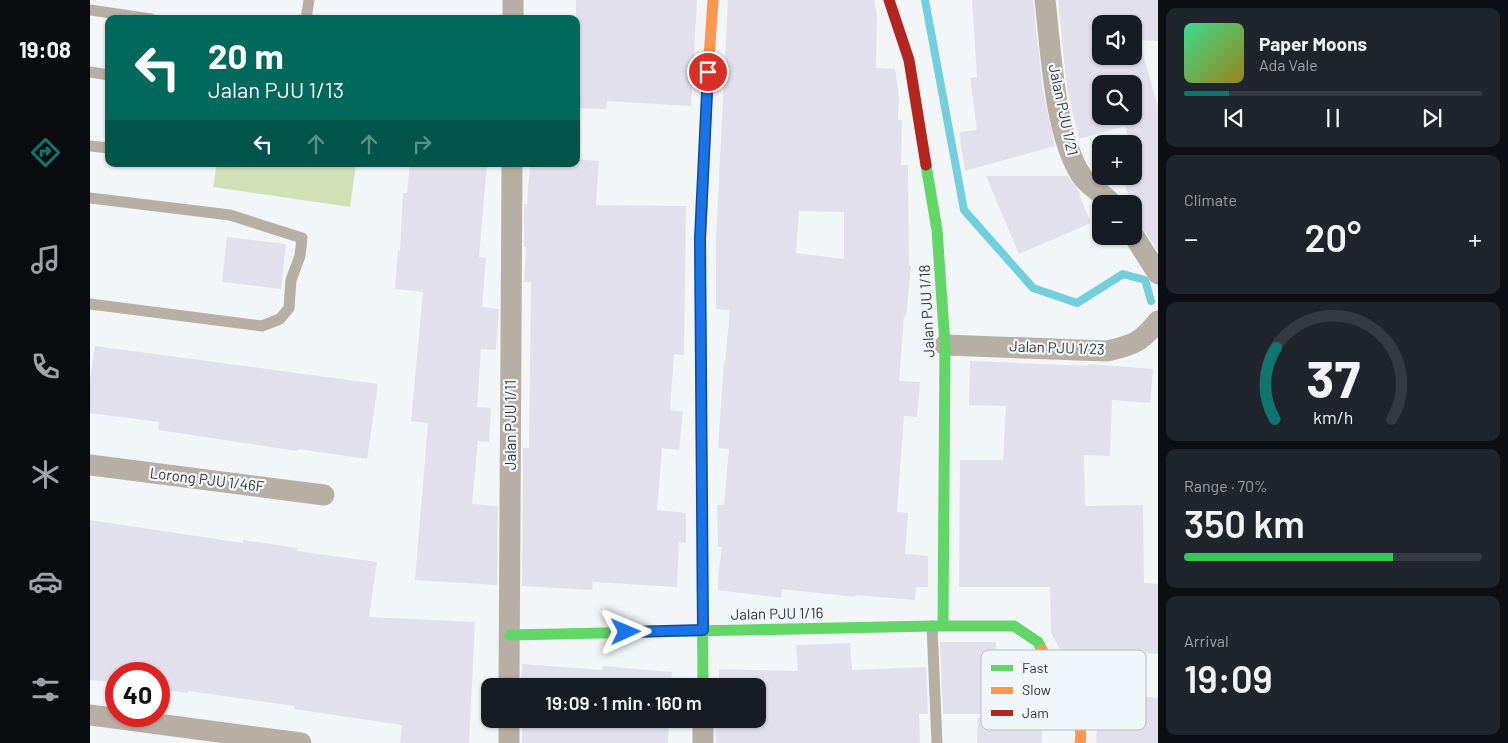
<!DOCTYPE html>
<meta charset="utf-8">
<style>
:root{--surface:#171b24;--page:#20242c;--text:#f1f3f6;--muted:#9ea1a6;--line:#363941;--accent:#0f766e}
body{margin:0;font-family:Barlow,sans-serif;background:var(--page);color:var(--text);height:100vh;display:flex;flex-direction:column;font-size:19px;white-space:nowrap}
*{box-sizing:border-box;margin:0}
p{font-size:16px;color:var(--muted)}
.icon{flex:none;width:28px;height:28px;fill:none;stroke:currentColor;stroke-width:2;stroke-linecap:round;stroke-linejoin:round}
.map{position:relative;flex:1;overflow:hidden}
.panel{display:flex;flex-direction:column;gap:8px;padding:8px;background:#0d0f14;width:350px}
.panel>*{flex:none}
.hud{position:absolute;left:15px;top:15px;width:475px;height:152px;border-radius:10px;box-shadow:0 1px 4px #0004;background:#00695c;color:#fff;overflow:hidden}
.fabs{position:absolute;left:1002px;top:15px;display:grid;gap:10px}
.fabs a{display:grid;place-items:center;width:50px;height:50px;border-radius:10px;background:var(--surface);box-shadow:0 1px 4px #0004;font-size:25px}
.speed{position:absolute;left:15px;top:662px;display:flex;gap:10px;font-size:25px;font-weight:700;text-align:center}
.speed>*{display:grid;place-content:center;width:65px;height:65px;border-radius:50%;background:var(--surface);box-shadow:0 1px 4px #0004;line-height:1}
.speed .limit{border:8px solid #d22;background:#fff;color:#111}
.pin{position:absolute;display:grid;place-items:center;width:42px;height:42px;color:#fff;margin:-21px;border:2px solid #fff;border-radius:50%;box-shadow:0 1px 5px #0007}
.me{position:absolute;width:55px;margin:-28px;rotate:89deg;stroke-linejoin:round;filter:drop-shadow(0 0 4px #0008)}
.turn{display:flex;align-items:center;gap:18px;height:105px;padding:0 20px;font-size:22px}
.turn .icon{width:65px;height:65px;stroke-width:2.5}
.turn b{display:block;font-size:35px;line-height:42px}
.lanes{display:flex;align-items:center;height:48px;padding:0 20px;background:#0003;justify-content:center;gap:25px;direction:ltr}
.lanes .off{opacity:.35}
.big{font-size:38px;font-weight:600;line-height:1.1}
.panel .widget{flex:1;display:flex;flex-direction:column;justify-content:center;gap:8px;min-width:0;padding:0 18px;border-radius:10px;background:var(--page)}
.panel .dial{align-items:center;gap:0}
.dial svg{height:130px;overflow:visible;fill:none;stroke:var(--line);stroke-width:7;stroke-linecap:round;text-anchor:middle}
.dial text{fill:var(--text);stroke:none}
.song{display:flex;align-items:center;gap:15px}
.cover{width:60px;height:60px;border-radius:8px;background:linear-gradient(135deg,hsl(150 70% 55%),hsl(50 70% 35%))}
.played{height:5px;border-radius:2px;background:linear-gradient(90deg,var(--accent) 15%,var(--line) 15%)}
.keys{display:flex;justify-content:space-around;direction:ltr}
.heat{display:flex;justify-content:space-between;align-items:center;font-size:28px;direction:ltr}
.charge{height:8px;border-radius:4px;background:linear-gradient(90deg,#34c759 70%,var(--line) 0)}
.trip{position:absolute;left:391px;top:678px;width:285px;height:50px;border-radius:10px;background:var(--surface);box-shadow:0 1px 4px #0004;font-weight:600;line-height:50px;text-align:center}
main{display:flex;flex:1;min-height:0}
.tabs{display:flex;flex-direction:column;width:90px;justify-content:space-around;align-items:center;background:#090b0e;color:var(--muted)}
.tabs .icon{width:35px;height:35px}
.tabs .selected{color:var(--accent)}
.tabs b{font-size:22px;color:var(--text)}
.map>svg:first-child{display:block}
.green{fill:#d2e0b5}
.lines{fill:none;stroke-linecap:round;stroke-linejoin:round}
.stream{stroke:#72d0dd;stroke-width:8}
.building{fill:#e2e0ed;fill-rule:evenodd}
.lane{stroke:#b8afa4;stroke-width:11}
.street{stroke:#b8afa4;stroke-width:21}
.fast{stroke:#63d668;stroke-width:11}
.slow{stroke:#ff974d;stroke-width:11}
.jam{stroke:#b3261e;stroke-width:11}
.route-casing{stroke:#114b97;stroke-width:12}
.route{stroke:#1a73e8;stroke-width:9}
.labels{text-anchor:middle;stroke-width:4.5;stroke-linejoin:round;paint-order:stroke}
.street-label{font-size:15px;fill:#323435;stroke:#f1f6fa}
.key{fill:#f1f6fa;stroke:#b8bcbf;stroke-width:1}
.key-label{font-size:14px;fill:#323435}
</style>
<main>
<nav class="tabs">
<b>19:08</b>
<svg class="icon selected" aria-label="directions" viewBox="0 0 24 24"><path d="M12 3l9 9-9 9-9-9zM9 14v-3h6M13 9l2 2-2 2"/></svg>
<svg class="icon" aria-label="music" viewBox="0 0 24 24"><path d="M9 18V5l10-2v13"/><circle cx="6" cy="18" r="3"/><circle cx="16" cy="16" r="3"/></svg>
<svg class="icon" aria-label="phone" viewBox="0 0 24 24"><path d="M5 4h4l2 5-3 2q2 4 5 5l2-3 5 2v4C11 20 4 13 5 4z"/></svg>
<svg class="icon" aria-label="climate" viewBox="0 0 24 24"><path d="M12 3v18M4 7l16 10M4 17L20 7"/></svg>
<svg class="icon" aria-label="car" viewBox="0 0 24 24"><path d="M5 17H2v-5l4-1 3-4h7l3 4 3 1v5h-3M9 17h6M6 11h13"/><circle cx="7" cy="17" r="2"/><circle cx="17" cy="17" r="2"/></svg>
<svg class="icon" aria-label="filters" viewBox="0 0 24 24"><path d="M4 7h16M4 17h16"/><circle cx="9" cy="7" r="2"/><circle cx="15" cy="17" r="2"/></svg>
</nav>
<div class="map">
<svg width="1068" height="743" viewBox="0 0 1068 743">
<rect width="100%" height="100%" fill="#f3f6f8"/>
<path class="green" d="M127 164H266L260 207 123 187Z"/>
<g class="lines">
<path class="stream" d="M835 0 874 210 943 288 987 303 1033 274 1055 280 1061 301"/>
</g>
<g class="building">
<path d="M486 0H607L601 106 517 101 516 109 486 108Z"/>
<path d="M638 0H784L787 15 786 68 805 69 809 97 808 120H812L811 165H818L819 266H821L816 317 814 316 809 381 830 382 827 417 814 416 807 512 818 513 815 554 838 556V587H826L825 600 766 595 765 597 692 589 691 598 628 590V576L632 547H628L627 505H634L639 449 628 448 634 362 635 363 640 310 626 309V238ZM709 211 754 212V259L706 253Z"/>
<path d="M882 0H943L953 92 965 146 875 171 869 132 887 130 880 78 887 77Z"/>
<path d="M968 0H1068V41L1049 40 1068 107V251L1051 226 1044 208V204H1042L1031 176H1049L1044 157V144H1040L1035 126 989 139 977 89ZM1011 24H1044V56H1011ZM1011 84H1044V116H1011Z"/>
<path d="M486 159 509 161 506 205 596 206 594 355 584 354 580 410 593 412 589 450 572 448 567 510 596 513V543L589 542 587 587 503 582 502 590 432 586 433 448H439L441 282H434L436 247H434V204H437L440 164H486Z"/>
<path d="M320 164H397L389 257 396 258 392 307 409 309V310L406 350 391 349 387 407 401 408 399 442 388 441 382 504 408 506 407 585 325 580 338 423 321 421 333 292 305 289 308 250 310 251 313 193H317Z"/>
<path d="M896 176H978L990 193 989 194 1001 223 929 254Z"/>
<path d="M137 237 196 244 191 289 132 282Z"/>
<path d="M5 346 288 384 277 459 208 449 207 451 68 430 69 422 0 413V379Z"/>
<path d="M880 361 998 366V364L1063 369 1060 403 1022 400 1020 456 994 455 995 506 1053 505 1054 583 1068 584V654L1034 652V655H973L961 633 960 587H869L870 460H913L916 406 879 405Z"/>
<path d="M0 520 153 543V540L208 548 207 551 287 562 279 617 385 622 379 743H310L312 725 204 709V706L98 691V693L69 689V674H26V683L0 680Z"/>
<path d="M850 642H906V655H897L896 678 906 679 905 714H853Z"/>
<path d="M760 643 762 670 836 667 838 714H829L830 743H626L625 719H668V686H629V669L708 671 706 645Z"/>
<path d="M432 664 512 670 513 666 582 672 581 686H431Z"/>
<path d="M1006 691 1068 698V743H1006L1007 730 1004 712Z"/>
<path d="M888 718H952V743H887Z"/>
<path d="M432 719H579L578 743H432Z"/>
</g>
<g class="lines">
<g class="lane">
<path d="M0 10 61 19"/>
<path d="M216 19 219 0"/>
<path d="M0 72 19 75"/>
<path d="M0 146 19 148"/>
<path d="M0 198 140 215 212 238 210 256 201 280 199 308 190 319 172 326 0 304"/>
<path d="M842 626 847 743"/>
</g>
<g class="street">
<path d="M955 0C961 50 964 133 991 175 998 187 1014 193 1022 204"/>
<path d="M423 19V0"/>
<path d="M1044 236 1068 274"/>
<path d="M855 345 1017 351C1044 345 1051 342 1068 321"/>
<path d="M0 465 234 495"/>
<path d="M419 686 422 164"/>
<path d="M0 715 211 743"/>
<path d="M419 743V719"/>
<path d="M613 743V719"/>
</g>
<g class="fast">
<path d="M836 165 847 230 855 345 853 625"/>
<path d="M610 251 613 686"/>
<path d="M420 635 842 626H924L948 642 952 650"/>
</g>
<g class="slow">
<path d="M610 251 618 72 623 0"/>
<path d="M952 650C966 675 996 714 990 743"/>
</g>
<path class="jam" d="M799 0 819 60 836 165"/>
</g>
<g class="lines">
<g class="route-casing">
<path id="route" d="M536 632 613 630 610 238 618 72"/>
</g>
<use href="#route" class="route"/>
</g>
<g class="labels">
<g class="street-label">
<text transform="translate(973 110) rotate(78)" y="5">Jalan PJU 1/21</text>
<text transform="translate(837 311) rotate(-93)" y="5">Jalan PJU 1/18</text>
<text transform="translate(967 348) rotate(2)" y="5">Jalan PJU 1/23</text>
<text transform="translate(421 425) rotate(-90)" y="5">Jalan PJU 1/11</text>
<text transform="translate(117 480) rotate(7)" y="5">Lorong PJU 1/46F</text>
<text transform="translate(687 614) rotate(-1)" y="5">Jalan PJU 1/16</text>
</g>
</g>
<rect x="891" y="650" width="165" height="80" rx="8" class="key"/>
<rect x="901" y="665" width="22" height="6" fill="#63d668"/>
<rect x="901" y="687" width="22" height="7" fill="#ff974d"/>
<rect x="901" y="710" width="22" height="6" fill="#b3261e"/>
<g class="key-label">
<text x="932" y="673">Fast</text>
<text x="932" y="695">Slow</text>
<text x="932" y="718">Jam</text>
</g>
</svg>
<div class="fabs">
<a><svg class="icon" aria-label="sound" viewBox="0 0 24 24"><path d="M4 9h4l5-4v14l-5-4H4zM17 9q2 3 0 6"/></svg></a>
<a><svg class="icon" aria-label="search" viewBox="0 0 24 24"><circle cx="10" cy="10" r="6"/><path d="M15 15l6 6"/></svg></a>
<a>+</a>
<a>−</a>
</div>
<div class="speed"><div class="limit">40</div></div>
<div class="pin" style="left:618px;top:72px;background:#d93025"><svg class="icon" aria-label="arrive" viewBox="0 0 24 24"><path d="M6 21V4h12l-3 4 3 4H6"/></svg></div>
<svg class="me" style="left:536px;top:632px" viewBox="-20 -20 40 40"><path d="M0-17L14 15 0 8-14 15z" fill="#1a73e8" stroke="#fff" stroke-width="4"/></svg>
<div class="trip">19:09 · 1 min · 160 m</div>
<div class="hud">
<div class="turn"><svg class="icon" aria-label="left" viewBox="0 0 24 24"><path d="M17 20v-9H6M10 6l-5 5 5 5"/></svg><div><b>20 m</b>Jalan PJU 1/13</div></div>
<div class="lanes"><svg class="icon" aria-label="left" viewBox="0 0 24 24"><path d="M17 20v-9H6M10 6l-5 5 5 5"/></svg><svg class="icon off" aria-label="ahead" viewBox="0 0 24 24"><path d="M12 20V5M6 11l6-6 6 6"/></svg><svg class="icon off" aria-label="ahead" viewBox="0 0 24 24"><path d="M12 20V5M6 11l6-6 6 6"/></svg><svg class="icon off" aria-label="right" viewBox="0 0 24 24"><path d="M7 20v-9h11M14 6l5 5-5 5"/></svg></div>
</div>
</div>
<section class="panel">
<div class="widget">
<div class="song"><i class="cover"></i><div><b>Paper Moons</b><p>Ada Vale</p></div></div>
<div class="played"></div>
<div class="keys"><svg class="icon" aria-label="previous" viewBox="0 0 24 24"><path d="M18 5L8 12l10 7zM5 5v14"/></svg><svg class="icon" aria-label="pause" viewBox="0 0 24 24"><path d="M8 5v14M16 5v14"/></svg><svg class="icon" aria-label="next" viewBox="0 0 24 24"><path d="M6 5l10 7-10 7zM19 5v14"/></svg></div>
</div>
<div class="widget"><p>Climate</p>
<div class="heat"><a>−</a><b class="big">20°</b><a>+</a></div>
</div>
<div class="widget dial"><svg viewBox="0 0 100 80">
<path d="M14 69A42 42 0 1 1 86 69"/>
<path d="M14 69A42 42 0 0 1 15 25" stroke="#0f766e"/>
<text x="50" y="56" font-size="32" font-weight="700">37</text>
<text x="50" y="72" font-size="11">km/h</text>
</svg></div>
<div class="widget"><p>Range · 70%</p><b class="big">350 km</b><div class="charge"></div></div>
<div class="widget"><p>Arrival</p><b class="big">19:09</b></div>
</section>
</main>
